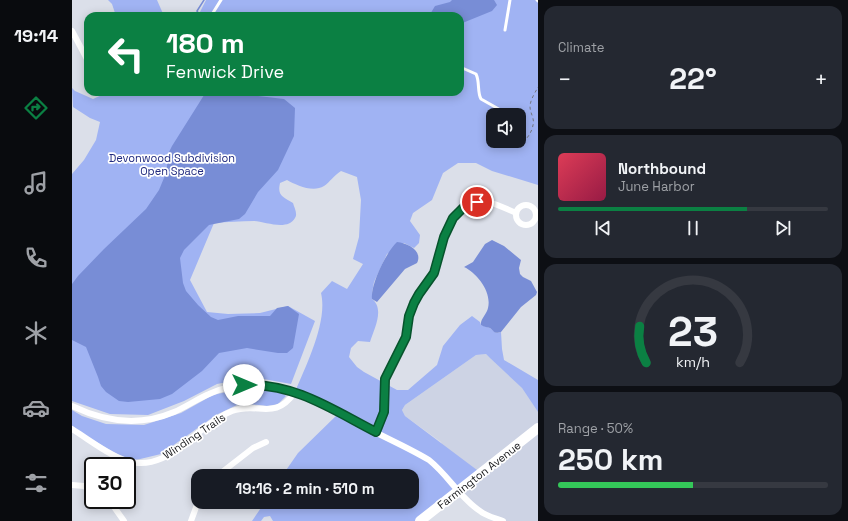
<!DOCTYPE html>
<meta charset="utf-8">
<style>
:root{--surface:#171b24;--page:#242831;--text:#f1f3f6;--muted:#9ea1a6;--line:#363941;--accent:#0b8043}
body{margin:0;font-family:"Space Grotesk",sans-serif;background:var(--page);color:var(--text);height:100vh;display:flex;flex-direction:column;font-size:15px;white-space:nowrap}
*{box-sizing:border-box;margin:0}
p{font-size:13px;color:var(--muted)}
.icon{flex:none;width:22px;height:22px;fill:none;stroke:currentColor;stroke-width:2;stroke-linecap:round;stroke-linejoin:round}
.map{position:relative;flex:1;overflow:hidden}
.drawer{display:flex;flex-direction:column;gap:6px;padding:6px;background:#0d0f14;width:310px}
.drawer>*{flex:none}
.banner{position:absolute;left:12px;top:12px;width:380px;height:84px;border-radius:12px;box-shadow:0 2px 10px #0003;background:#0b8043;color:#fff;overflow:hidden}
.buttons{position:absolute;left:414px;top:108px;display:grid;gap:8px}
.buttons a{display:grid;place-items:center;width:40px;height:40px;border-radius:8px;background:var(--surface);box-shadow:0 2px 10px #0003;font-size:20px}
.speed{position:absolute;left:12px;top:457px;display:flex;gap:8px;font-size:20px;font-weight:700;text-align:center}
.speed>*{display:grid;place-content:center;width:52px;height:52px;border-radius:50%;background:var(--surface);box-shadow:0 2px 10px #0003;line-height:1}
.speed .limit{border:2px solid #111;border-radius:6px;background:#fff;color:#111}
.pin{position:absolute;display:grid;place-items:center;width:34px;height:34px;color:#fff;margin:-17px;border:2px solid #fff;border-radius:50%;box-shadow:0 1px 4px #0007}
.me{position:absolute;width:44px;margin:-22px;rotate:90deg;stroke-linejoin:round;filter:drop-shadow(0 0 3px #0008)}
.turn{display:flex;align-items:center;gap:14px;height:84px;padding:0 16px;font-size:18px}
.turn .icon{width:52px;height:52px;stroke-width:2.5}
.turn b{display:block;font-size:28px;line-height:34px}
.big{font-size:30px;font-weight:700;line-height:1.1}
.drawer .card{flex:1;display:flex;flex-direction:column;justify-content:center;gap:6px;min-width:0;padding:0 14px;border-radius:12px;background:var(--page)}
.drawer .dial{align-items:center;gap:0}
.dial svg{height:104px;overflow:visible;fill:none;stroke:var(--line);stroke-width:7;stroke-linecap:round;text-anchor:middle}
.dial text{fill:var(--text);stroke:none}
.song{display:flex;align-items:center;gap:12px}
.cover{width:48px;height:48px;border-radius:6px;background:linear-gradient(135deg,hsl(350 70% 55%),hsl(340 70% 35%))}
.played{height:4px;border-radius:2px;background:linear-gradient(90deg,var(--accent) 70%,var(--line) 70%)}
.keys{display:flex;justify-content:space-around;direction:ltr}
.heat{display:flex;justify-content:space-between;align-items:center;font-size:22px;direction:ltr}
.charge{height:6px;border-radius:3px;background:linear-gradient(90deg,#34c759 50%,var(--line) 0)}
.trip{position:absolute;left:119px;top:469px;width:228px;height:40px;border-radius:12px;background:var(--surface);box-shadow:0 2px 10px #0003;font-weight:700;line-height:40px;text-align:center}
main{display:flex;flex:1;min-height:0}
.tabs{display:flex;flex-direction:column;width:72px;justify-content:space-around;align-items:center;background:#090b0e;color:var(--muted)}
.tabs .icon{width:28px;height:28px}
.tabs .active{color:var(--accent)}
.tabs b{font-size:18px;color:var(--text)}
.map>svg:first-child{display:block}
.built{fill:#cdd3e4}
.green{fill:#a0b3f3;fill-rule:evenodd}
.water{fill:#788dd6}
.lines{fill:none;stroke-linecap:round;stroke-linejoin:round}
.stream{stroke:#788dd6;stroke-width:1.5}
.path{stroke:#75777e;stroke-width:1;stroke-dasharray:3 3;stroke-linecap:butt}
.service{stroke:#fff;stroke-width:3}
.minor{stroke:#fff;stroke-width:6}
.primary{stroke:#fff;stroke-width:10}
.route-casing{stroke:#07532c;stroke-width:10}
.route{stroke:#0b8043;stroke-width:7}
.labels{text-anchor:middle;stroke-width:3.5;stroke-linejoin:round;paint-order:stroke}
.park-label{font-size:11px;fill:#202a7f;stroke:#fff}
.street-label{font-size:11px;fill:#17181b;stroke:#fff}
</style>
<main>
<nav class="tabs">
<b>19:14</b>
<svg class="icon active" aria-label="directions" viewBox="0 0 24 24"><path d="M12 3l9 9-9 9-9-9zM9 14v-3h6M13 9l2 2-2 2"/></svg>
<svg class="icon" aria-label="music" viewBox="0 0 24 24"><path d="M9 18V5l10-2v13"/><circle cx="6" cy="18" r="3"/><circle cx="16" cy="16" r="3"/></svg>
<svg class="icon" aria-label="phone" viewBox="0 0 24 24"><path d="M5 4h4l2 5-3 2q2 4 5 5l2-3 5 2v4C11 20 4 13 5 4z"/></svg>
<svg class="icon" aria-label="climate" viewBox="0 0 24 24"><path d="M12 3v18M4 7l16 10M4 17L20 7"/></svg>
<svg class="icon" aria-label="car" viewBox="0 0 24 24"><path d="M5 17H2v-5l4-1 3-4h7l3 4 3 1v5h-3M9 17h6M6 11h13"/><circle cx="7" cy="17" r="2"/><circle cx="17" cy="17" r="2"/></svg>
<svg class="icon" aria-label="filters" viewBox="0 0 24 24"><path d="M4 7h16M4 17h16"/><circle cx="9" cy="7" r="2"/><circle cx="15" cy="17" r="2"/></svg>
</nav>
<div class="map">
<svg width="466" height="521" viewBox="0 0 466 521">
<rect width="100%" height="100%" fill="#dbdfe9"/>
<path class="built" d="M414 354 450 388 466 412V521H431L422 518 394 499 369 442 333 416 330 410 333 405 404 355Z"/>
<g class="green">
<path d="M36 0H85L92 16H44L40 4Z"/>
<path d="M134 0H466V185L420 171 404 163H386L371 173 360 200 341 213 338 221 348 235 347 243 342 248 332 243 315 254 302 282 300 293V299C313 309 302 329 298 342L286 341 279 348 277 357 285 367 292 372 325 390H336L365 365 371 346 388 325 400 316 408 322 409 325 418 328 424 333 429 332 430 349 432 360 466 380V412L450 388 418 358 414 354 404 355 333 405 330 410 333 416 409 473 348 521H201L198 516 192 517 189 521H180L193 502H340V476H210L226 453 267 413 223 392C234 365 256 322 249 293L260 281 275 289 291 264 281 259 287 237 289 200 285 177 269 171C261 176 258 182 252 186 241 193 224 185 215 180L208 183C205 196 211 197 221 203 222 207 226 214 223 218 216 231 194 222 182 221 169 221 155 222 142 223L118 280 135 312 156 314 188 313 216 306 243 321 219 384 181 377 145 384 112 401 76 415 38 414 0 401V174L12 160 24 140 28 122 18 118 1 107 0 88 3 91 21 99 30 95 32 92H388V16H126ZM421 115H447V141H421Z"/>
<path d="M173 388 206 390 214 396 206 404 196 406 169 403 144 415 89 454 64 460 54 459 0 428V410L10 416 34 424 72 425 109 413 141 395Z"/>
</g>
<g class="water">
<path d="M380 0H422L425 5 420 11 388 24V16H357L363 6 378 2Z"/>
<path d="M134 92H173L177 95 212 99 223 108 222 136 206 170 186 192 173 214 167 219 137 225 112 250 108 258 111 283 114 291 126 305 139 317 146 320 166 316H198L205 308 216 306 227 314 221 348 215 353H206L175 348 147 353 130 371 100 394 88 399 56 402 47 401 34 392 29 386 26 377 14 347 0 340V284L6 276 32 249 74 209 87 190 94 173 97 152 100 146Z"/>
<path d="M420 240 432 246 449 260 447 268 448 274 451 277 459 281 465 292 464 295 449 307 429 332C422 334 423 332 418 328 416 327 412 327 409 325 408 319 415 314 416 308 420 292 405 273 392 267L401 262 413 244Z"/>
<path d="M325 242C336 243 351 251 345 263L333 269 305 302 300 299C298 285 315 251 325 242Z"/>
</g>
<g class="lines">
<path class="stream" d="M128 16 125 11 132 0"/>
<g class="path">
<path d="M415 134 421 137"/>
<path d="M429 141C434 143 439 147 444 146 452 144 460 133 461 125 463 119 458 113 458 107 458 100 463 93 466 87"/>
</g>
<g class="service">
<path d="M465 0 466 1"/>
<path d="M139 16 149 0"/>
<path d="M433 30 438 0"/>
<path d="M388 67 404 74C408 82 405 92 409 99L432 112"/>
</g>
<g class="minor">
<path d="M0 31 15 59"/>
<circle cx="454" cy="215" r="10"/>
<path d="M0 406C33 422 67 427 102 412 114 407 125 399 137 394 152 387 170 384 187 384 226 386 262 411 295 428 316 439 337 448 357 460 376 475 389 499 408 511 414 516 423 518 431 521"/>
<path d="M0 429C44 457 67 482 114 443 128 431 143 418 160 411 186 401 202 422 223 392"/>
<path d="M304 432C308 423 312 414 313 404 313 396 311 387 313 380 317 365 328 353 333 339 338 326 337 313 343 301 348 291 357 284 362 274 374 251 369 218 395 204 411 196 430 207 444 213"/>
<path d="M145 476 181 448 194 442"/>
<path d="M0 485 12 486 21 492"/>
<path d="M33 500 42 507 52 521"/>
<path d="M119 521 126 502"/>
</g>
<path class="primary" d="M348 521 466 428"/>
</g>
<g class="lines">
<g class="route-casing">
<path id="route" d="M172 385C223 383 261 410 304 432L312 412 313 379 334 337 337 316 342 303 347 294 362 273 372 237 381 218 392 207 396 204 405 202"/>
</g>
<use href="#route" class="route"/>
</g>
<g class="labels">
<g class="park-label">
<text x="100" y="162">Devonwood Subdivision<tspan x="100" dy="13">Open Space</tspan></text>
</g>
<g class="street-label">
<text transform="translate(122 436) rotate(-34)" y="4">Winding Trails</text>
<text transform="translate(407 475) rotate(-38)" y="4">Farmington Avenue</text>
</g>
</g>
</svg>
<div class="buttons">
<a><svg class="icon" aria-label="sound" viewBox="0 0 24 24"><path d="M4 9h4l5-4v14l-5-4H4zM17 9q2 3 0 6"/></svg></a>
</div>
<div class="speed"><div class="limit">30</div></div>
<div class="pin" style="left:405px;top:202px;background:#d93025"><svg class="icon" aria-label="arrive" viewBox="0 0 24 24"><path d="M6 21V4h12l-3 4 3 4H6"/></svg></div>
<svg class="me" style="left:172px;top:385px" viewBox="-20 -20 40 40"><circle r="19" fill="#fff"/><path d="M0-13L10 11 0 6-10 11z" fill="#0b8043"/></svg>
<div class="trip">19:16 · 2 min · 510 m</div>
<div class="banner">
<div class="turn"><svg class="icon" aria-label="left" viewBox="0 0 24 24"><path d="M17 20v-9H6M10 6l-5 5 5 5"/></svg><div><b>180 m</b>Fenwick Drive</div></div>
</div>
</div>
<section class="drawer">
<div class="card"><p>Climate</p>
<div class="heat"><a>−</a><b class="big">22°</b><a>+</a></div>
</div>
<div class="card">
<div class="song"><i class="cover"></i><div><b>Northbound</b><p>June Harbor</p></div></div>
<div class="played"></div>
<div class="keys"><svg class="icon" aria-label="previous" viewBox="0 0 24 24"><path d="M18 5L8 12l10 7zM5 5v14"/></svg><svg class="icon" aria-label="pause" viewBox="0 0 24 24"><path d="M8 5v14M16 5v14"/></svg><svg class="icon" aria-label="next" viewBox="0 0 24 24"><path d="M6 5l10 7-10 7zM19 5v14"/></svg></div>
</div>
<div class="card dial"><svg viewBox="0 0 100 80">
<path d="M14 69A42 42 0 1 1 86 69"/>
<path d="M14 69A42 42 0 0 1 9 41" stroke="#0b8043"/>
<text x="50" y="56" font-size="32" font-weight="700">23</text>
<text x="50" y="72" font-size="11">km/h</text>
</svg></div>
<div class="card"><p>Range · 50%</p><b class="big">250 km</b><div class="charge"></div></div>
</section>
</main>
